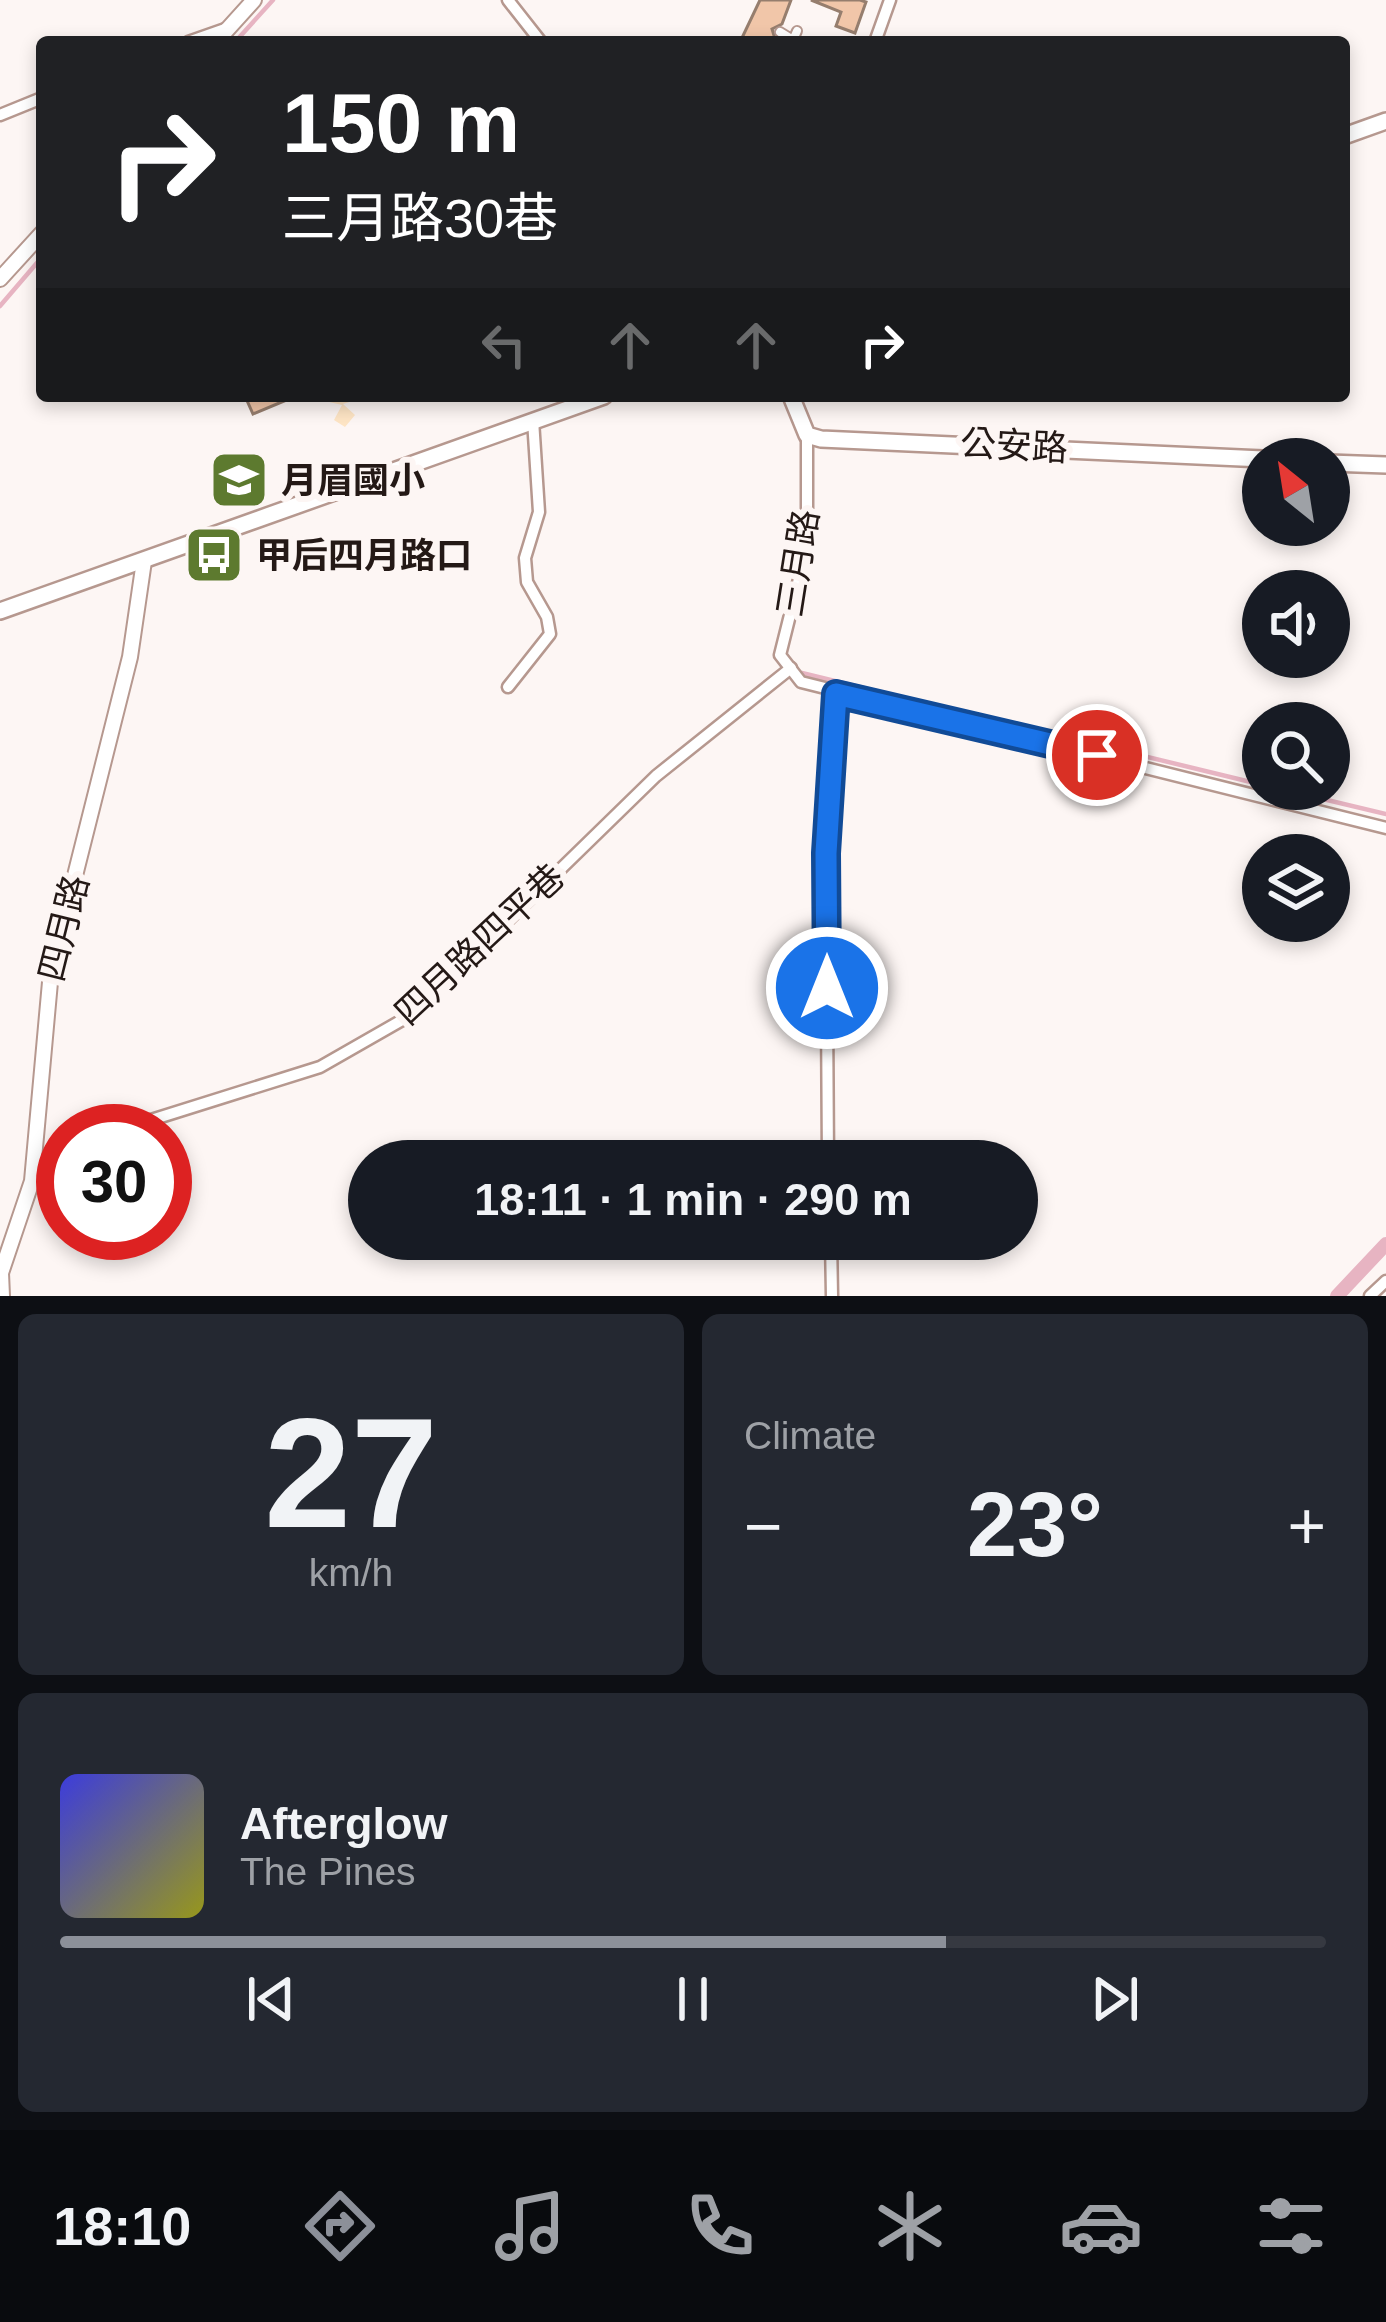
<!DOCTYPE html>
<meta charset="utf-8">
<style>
:root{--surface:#171b24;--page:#242831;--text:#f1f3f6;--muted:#9ea1a6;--line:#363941;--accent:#8c9099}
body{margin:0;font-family:Arial,"Noto Sans TC",sans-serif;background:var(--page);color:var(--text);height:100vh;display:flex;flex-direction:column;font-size:45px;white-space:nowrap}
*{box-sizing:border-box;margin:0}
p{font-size:39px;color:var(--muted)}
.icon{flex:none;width:66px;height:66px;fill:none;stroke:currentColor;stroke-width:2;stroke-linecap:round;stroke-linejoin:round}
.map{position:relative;height:1296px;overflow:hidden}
.sheet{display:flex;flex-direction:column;gap:18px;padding:18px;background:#0d0f14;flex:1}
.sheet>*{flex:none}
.top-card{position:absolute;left:36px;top:36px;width:1314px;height:366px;border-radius:12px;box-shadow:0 6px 18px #0003;background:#202124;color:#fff;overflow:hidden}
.needle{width:78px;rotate:330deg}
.fabs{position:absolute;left:1242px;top:438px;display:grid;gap:24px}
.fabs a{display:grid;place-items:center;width:108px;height:108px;border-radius:50%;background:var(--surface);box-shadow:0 6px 18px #0003;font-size:60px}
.speed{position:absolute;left:36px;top:1104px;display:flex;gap:24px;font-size:60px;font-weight:700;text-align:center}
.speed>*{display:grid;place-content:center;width:156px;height:156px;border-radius:50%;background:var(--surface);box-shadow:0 6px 18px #0003;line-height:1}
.speed .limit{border:18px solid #d22;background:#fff;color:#111}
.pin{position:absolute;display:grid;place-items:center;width:102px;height:102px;color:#fff;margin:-51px;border:6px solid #fff;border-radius:50%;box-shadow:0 3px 12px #0007}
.me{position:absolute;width:132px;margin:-66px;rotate:0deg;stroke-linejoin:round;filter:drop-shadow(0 0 9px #0008)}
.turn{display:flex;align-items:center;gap:42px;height:252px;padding:0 48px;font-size:54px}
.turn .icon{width:156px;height:156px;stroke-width:2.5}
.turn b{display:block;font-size:84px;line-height:102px}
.lanes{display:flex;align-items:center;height:114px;padding:0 48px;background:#0003;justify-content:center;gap:60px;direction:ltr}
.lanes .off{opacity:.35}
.big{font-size:90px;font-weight:800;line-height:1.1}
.sheet .tile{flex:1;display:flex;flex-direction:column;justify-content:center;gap:18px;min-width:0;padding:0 42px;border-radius:18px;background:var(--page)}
.sheet .dial{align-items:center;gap:0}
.dial b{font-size:156px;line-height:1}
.song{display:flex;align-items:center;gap:36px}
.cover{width:144px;height:144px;border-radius:18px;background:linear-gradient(135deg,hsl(240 70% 55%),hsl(60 70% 35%))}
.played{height:12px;border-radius:6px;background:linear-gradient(90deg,var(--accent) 70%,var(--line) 70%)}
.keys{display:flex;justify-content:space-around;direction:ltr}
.heat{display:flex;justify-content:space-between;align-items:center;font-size:66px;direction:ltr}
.sheet .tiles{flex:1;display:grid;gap:18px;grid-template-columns:1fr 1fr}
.tile:last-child{grid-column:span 2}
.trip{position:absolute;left:348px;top:1140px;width:690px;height:120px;border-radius:60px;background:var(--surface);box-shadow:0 6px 18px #0003;font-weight:800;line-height:120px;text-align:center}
.dock{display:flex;height:192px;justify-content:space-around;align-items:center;background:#090b0e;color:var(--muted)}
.dock .icon{width:84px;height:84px}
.dock .active{color:var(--accent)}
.dock b{font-size:54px;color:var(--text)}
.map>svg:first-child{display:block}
.green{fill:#fee5c5}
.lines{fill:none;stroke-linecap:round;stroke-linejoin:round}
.stream{stroke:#e7b4c2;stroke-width:4.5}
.canal{stroke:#e7b4c2;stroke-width:14}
.building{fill:#f1c6a9;stroke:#967e6e;stroke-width:3}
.pedestrian-casing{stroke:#b6988f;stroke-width:12}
.minor-casing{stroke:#b6988f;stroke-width:15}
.tertiary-casing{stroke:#b6988f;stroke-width:18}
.secondary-casing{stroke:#b6988f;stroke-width:20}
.pedestrian{stroke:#fff;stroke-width:8}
.minor{stroke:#fff;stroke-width:10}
.tertiary{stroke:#fff;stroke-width:14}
.secondary{stroke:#fff;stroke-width:15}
.route-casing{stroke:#114b97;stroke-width:30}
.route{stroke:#1a73e8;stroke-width:21}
.labels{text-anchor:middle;stroke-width:12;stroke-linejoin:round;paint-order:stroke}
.street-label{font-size:36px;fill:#241916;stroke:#fdf6f4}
.poi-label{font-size:36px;font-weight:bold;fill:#241916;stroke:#fdf6f4;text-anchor:start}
</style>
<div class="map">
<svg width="1386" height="1296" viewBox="0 0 1386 1296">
<rect width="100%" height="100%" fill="#fdf6f4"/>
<path class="green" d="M304 396H368L343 404 355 415 345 427 334 420 342 405Z"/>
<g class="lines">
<g class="stream">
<path d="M235 42 273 0"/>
<path d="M0 306 42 257"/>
<path d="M802 673 1263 785"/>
<path d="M1281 789 1386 814"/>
</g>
<path class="canal" d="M1337 1296 1386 1244"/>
</g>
<g class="building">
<path d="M760 0H791L782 24 772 29 776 42H740Z"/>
<path d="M811 0H860L866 2 855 33 836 26 841 12Z"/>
<path d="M245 396H296L253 414Z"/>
</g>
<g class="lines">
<g class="pedestrian-casing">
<path id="pedestrian" d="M780 32 793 40 797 31"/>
</g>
<g class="minor-casing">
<g id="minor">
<path d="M508 0 541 42"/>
<path d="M188 42 225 29"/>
<path d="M875 42 890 0"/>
<path d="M0 115 42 98"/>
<path d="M807 435V547L780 655 801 682 1386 828"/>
<path d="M508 687 550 634 547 617 527 582 525 558 539 512 533 420"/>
<path d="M116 1131 320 1067 411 1015 656 776 791 668"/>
<path d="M828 1161 826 853 836 694"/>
<path d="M32 1181 45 1180 63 1161"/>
<path d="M831 1239 832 1296"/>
<path d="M1370 1296 1386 1281"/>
</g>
</g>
<g class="tertiary-casing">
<g id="tertiary">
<path d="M216 42 254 0"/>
<path d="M0 279 42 233"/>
<path d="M2 1296 1 1273 32 1181 51 971 130 657 144 561"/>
</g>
</g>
<g class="secondary-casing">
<g id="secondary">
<path d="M1344 136 1386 121"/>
<path d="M791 396 807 435 821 439 1263 459"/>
<path d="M1329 463 1386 465"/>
<path d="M0 611 604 396"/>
</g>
</g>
<use href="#pedestrian" class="pedestrian"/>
<use href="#minor" class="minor"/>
<use href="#tertiary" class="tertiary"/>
<use href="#secondary" class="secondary"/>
</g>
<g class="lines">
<g class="route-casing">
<path id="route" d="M827 988 826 853 836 694 1097 755"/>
</g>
<use href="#route" class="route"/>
</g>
<defs>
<g id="school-square" transform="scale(3)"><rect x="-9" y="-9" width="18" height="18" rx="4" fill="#5d7a2f" stroke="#fdf6f4"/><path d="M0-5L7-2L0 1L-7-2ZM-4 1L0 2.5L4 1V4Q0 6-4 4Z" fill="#fff"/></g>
<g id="bus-square" transform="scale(3)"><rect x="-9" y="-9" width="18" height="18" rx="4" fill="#5d7a2f" stroke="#fdf6f4"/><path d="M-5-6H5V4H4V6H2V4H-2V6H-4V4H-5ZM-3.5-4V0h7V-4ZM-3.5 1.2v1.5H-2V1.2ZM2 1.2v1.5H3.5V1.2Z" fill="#fff"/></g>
</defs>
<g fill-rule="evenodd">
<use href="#school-square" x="239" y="480"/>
<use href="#bus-square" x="214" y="555"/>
</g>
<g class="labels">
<g class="street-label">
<text transform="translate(1014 445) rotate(3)" y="13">公安路</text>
<text transform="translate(797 563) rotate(-81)" y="13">三月路</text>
<text transform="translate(63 928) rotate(-76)" y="13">四月路</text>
<text transform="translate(479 944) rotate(-43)" y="13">四月路四平巷</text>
</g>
<g class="poi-label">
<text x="281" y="493">月眉國小</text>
<text x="256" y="568">甲后四月路口</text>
</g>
</g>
</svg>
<div class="fabs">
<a><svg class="needle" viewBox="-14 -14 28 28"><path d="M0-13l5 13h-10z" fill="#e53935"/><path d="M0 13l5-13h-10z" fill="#9ea1a6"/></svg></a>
<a><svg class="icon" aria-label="sound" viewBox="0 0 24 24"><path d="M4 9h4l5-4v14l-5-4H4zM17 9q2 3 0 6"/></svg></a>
<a><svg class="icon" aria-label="search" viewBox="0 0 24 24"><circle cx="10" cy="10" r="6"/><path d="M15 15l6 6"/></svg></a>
<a><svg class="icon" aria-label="layers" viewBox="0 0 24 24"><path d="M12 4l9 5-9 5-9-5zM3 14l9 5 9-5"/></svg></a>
</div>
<div class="speed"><div class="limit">30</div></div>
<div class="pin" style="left:1097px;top:755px;background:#d93025"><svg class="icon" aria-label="arrive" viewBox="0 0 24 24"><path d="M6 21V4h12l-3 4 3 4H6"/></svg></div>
<svg class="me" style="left:827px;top:988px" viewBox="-20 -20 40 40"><circle r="17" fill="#1a73e8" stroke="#fff" stroke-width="3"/><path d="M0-11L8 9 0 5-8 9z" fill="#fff"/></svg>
<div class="trip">18:11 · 1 min · 290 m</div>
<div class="top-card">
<div class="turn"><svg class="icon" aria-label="right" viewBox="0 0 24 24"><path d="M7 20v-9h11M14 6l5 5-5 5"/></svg><div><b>150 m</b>三月路30巷</div></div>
<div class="lanes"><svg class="icon off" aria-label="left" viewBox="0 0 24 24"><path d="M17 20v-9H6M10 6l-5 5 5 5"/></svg><svg class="icon off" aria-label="ahead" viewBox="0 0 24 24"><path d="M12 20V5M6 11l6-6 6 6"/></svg><svg class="icon off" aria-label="ahead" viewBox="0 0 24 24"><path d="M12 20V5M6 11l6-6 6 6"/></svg><svg class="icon" aria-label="right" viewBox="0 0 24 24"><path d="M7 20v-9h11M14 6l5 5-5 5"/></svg></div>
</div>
</div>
<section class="sheet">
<div class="tiles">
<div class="tile dial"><b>27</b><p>km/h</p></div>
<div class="tile"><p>Climate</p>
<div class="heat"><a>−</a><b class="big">23°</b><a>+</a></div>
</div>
<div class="tile">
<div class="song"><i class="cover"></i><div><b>Afterglow</b><p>The Pines</p></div></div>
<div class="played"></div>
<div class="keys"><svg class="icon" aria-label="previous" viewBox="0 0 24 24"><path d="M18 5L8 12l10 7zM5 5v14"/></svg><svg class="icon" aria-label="pause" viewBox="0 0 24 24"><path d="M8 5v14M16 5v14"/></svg><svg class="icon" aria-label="next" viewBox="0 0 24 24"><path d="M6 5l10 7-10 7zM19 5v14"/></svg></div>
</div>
</div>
</section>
<nav class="dock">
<b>18:10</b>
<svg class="icon active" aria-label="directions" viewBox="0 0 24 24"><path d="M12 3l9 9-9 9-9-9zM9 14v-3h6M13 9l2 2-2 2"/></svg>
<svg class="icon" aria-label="music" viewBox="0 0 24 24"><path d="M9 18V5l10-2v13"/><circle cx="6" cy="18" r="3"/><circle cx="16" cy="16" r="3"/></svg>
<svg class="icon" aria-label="phone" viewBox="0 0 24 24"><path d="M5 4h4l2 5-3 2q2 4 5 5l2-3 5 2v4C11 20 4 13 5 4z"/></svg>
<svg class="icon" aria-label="climate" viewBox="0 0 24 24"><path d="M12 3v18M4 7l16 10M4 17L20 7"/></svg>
<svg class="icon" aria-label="car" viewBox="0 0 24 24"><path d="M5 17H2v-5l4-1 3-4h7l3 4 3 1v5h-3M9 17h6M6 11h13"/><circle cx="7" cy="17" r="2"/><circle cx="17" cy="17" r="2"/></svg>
<svg class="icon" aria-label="filters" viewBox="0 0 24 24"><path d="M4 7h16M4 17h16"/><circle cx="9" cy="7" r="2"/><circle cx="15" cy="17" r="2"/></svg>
</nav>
